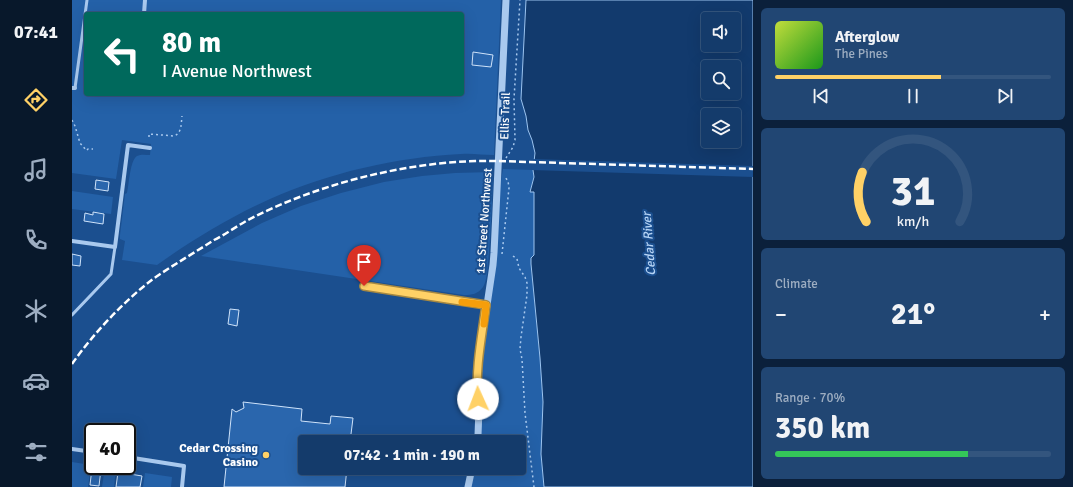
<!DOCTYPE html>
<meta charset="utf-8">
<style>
:root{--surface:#143b6b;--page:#214673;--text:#f1f3f6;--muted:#9dadc1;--line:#33557e;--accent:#ffd166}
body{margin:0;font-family:Signika,sans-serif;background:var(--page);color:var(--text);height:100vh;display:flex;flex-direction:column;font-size:15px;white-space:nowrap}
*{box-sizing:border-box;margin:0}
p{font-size:13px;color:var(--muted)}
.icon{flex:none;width:22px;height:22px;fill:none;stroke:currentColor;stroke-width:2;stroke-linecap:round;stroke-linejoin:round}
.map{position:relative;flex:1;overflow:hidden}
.sheet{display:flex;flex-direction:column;gap:8px;padding:8px;background:#0b203b;width:320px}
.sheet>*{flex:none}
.banner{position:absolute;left:12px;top:12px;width:380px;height:84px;border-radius:4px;box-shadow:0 4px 16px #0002,0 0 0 1px var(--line);background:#00695c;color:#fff;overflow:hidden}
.tools{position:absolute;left:629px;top:12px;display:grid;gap:8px}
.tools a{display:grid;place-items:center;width:40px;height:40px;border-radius:4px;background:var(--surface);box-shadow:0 4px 16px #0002,0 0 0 1px var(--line);font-size:20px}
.speed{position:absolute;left:12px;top:423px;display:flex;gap:8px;font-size:20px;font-weight:700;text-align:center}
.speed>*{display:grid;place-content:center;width:52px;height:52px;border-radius:50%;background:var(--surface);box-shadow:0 4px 16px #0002,0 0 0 1px var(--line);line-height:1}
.speed .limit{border:2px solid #111;border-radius:6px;background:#fff;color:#111}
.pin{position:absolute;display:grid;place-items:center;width:34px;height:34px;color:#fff;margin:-41px -17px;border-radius:50% 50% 50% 0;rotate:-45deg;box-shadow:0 0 4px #0007}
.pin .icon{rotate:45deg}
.me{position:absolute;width:44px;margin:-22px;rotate:358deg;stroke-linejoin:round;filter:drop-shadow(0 0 3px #0008)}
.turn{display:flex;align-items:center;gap:14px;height:84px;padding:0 12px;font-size:18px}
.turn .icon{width:52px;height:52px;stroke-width:2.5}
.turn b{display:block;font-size:28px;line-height:34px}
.big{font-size:30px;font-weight:700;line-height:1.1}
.sheet .tile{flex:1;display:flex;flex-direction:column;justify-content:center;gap:6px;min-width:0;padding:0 14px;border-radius:6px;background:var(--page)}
.sheet .dial{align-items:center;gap:0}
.dial svg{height:104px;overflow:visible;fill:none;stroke:var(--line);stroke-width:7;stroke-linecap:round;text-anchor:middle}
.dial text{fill:var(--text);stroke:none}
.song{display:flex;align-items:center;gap:12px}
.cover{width:48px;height:48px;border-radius:6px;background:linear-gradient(135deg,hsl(70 70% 55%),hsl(120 70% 35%))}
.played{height:4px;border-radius:2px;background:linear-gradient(90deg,var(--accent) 60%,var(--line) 60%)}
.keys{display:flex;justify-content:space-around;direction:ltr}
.heat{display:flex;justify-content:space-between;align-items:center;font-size:22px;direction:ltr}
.charge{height:6px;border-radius:3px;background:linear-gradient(90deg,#34c759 70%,var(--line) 0)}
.trip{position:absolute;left:226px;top:435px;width:228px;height:40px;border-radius:4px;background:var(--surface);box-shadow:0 4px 16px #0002,0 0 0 1px var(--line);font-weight:700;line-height:40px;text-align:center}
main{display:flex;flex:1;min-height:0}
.tabs{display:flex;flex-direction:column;width:72px;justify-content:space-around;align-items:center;background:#08182b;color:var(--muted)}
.tabs .icon{width:28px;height:28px}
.tabs .on{color:var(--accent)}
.tabs b{font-size:18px;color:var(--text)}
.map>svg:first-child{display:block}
.green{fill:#2461a8;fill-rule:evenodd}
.water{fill:#123a6d;stroke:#9cc4f0;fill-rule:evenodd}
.pier{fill:#1b4f8f}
.building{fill:#2a66ad;stroke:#cfe3fa}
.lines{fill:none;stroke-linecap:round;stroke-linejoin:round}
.path{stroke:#a9c9ee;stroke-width:1.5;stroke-dasharray:2 3;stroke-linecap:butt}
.service{stroke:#a9c9ee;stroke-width:3}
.minor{stroke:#a9c9ee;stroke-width:4}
.tertiary{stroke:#a9c9ee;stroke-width:7}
.rail{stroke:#fff;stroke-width:2.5;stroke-dasharray:7 3;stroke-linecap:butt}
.route-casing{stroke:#a68842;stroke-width:10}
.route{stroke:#ffd166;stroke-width:7}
.slow{stroke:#f59e0b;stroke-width:7}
.poi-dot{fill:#ffd166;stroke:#1b4f8f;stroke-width:1.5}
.labels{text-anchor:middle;stroke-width:4;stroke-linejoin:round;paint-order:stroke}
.street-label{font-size:12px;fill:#fff;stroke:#1b4f8f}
.poi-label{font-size:12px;font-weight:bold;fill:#fff;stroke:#1b4f8f;text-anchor:end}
.water-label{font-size:13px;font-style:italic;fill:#b5d3f5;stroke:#1b4f8f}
</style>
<main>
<nav class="tabs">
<b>07:41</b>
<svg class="icon on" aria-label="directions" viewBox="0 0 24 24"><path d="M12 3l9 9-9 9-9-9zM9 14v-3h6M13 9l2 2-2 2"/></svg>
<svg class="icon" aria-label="music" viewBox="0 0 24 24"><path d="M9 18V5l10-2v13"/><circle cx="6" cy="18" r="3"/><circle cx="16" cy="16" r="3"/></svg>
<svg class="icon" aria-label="phone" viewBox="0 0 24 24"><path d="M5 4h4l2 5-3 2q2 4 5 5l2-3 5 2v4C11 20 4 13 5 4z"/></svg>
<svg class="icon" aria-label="climate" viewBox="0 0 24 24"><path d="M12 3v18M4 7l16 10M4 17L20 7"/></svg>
<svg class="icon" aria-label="car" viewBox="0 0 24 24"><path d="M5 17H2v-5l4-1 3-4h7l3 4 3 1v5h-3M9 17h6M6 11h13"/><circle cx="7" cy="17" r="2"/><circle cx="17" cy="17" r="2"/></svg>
<svg class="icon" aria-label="filters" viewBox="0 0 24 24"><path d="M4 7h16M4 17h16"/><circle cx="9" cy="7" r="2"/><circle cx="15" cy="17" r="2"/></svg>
</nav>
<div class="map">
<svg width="681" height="487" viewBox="0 0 681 487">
<rect width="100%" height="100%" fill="#1b4f8f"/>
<g class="green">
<path d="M0 0H429L422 155C411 155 400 153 389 154 325 157 256 173 198 199 158 217 120 240 85 265L50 260 53 241 48 239V235L53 194 55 193C57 185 58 160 65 156 69 154 74 155 78 155L79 144 50 140 44 179 0 173ZM14 14H390V94H14Z"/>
<path d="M431 169 461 170 462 177 458 191 462 192V255L459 268 468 358 471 402 469 454 472 487H396L400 468H447V442H405L406 367 424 210Z"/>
<path d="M421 172C420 202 419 233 416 263 415 270 415 281 411 287 406 294 400 295 392 295L129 256 190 223 229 206 269 193 312 182 350 176 383 173Z"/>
<path d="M0 191 41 197 39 214 0 209Z"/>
<path d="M0 462 19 465 16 487H0Z"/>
<path d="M33 467 44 469 42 487H30Z"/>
<path d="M73 473 100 477 99 487H71Z"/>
</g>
<path class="water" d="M454 0H681V487H472L469 454 471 402 468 358 459 264V258L462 255V192H458L462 177 461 170 463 153 460 140 456 130 454 116 449 99ZM636 19H662V45H636ZM636 67H662V93H636ZM636 115H662V141H636Z"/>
<path class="pier" d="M460 159 681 166V177L459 170Z"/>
<g class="building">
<path d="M401 52 421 55 419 67 400 65Z"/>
<path d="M24 180 37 182 36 191 23 189Z"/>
<path d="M21 212 32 214 31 224 12 221 13 213 21 215Z"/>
<path d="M0 254 9 256 8 266 0 265Z"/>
<path d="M158 309 167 310 165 326 156 324Z"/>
<path d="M171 402 230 409 229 421 258 424 259 416 281 418 278 442H233V468H275L273 487H152L160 409 164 412 172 408Z"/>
<path d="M20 468 29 469 27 486 18 485Z"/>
<path d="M46 472 70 476 68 487H44Z"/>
</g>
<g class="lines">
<g class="path">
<path d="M59 14 60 13H67"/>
<path d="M0 120 3 126 8 143 15 151"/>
<path d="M77 137V134L102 136C110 133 109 124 110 116"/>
<path d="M15 150 16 149H21"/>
<path d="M434 158 441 147 443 140 442 99 448 0"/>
<path d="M430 254 437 188 436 181 433 177"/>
<path d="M441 256 445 259 447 268 453 277 455 283V295L449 337 448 349 450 359 453 413 462 487"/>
</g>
<g class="service">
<path d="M3 88 15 0"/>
<path d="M0 315 39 274 43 247"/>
</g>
<g class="minor">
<path d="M72 14 73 0"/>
<path d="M0 88H3"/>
<path d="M0 241 43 247 56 145 78 148"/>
<path d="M292 286 414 305"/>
<path d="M0 449 21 452"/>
<path d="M55 457 112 466 110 487"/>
</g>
<g class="tertiary">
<path d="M405 442 406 435 407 409 405 388 406 365 421 265 422 253 434 0"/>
<path d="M396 487 400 468"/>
</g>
<path class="rail" d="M0 364C21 334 52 301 81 279 101 265 122 253 142 240 154 234 165 226 176 220 249 182 344 159 426 161L681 169"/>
</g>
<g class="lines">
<g class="route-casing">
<path id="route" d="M292 286 414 305C410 336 403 368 406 399"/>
</g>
<use href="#route" class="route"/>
<path class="slow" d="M390 302 414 305 412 324"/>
</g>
<circle class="poi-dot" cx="194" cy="455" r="4"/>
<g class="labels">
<g class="street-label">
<text transform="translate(433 116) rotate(-88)" y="4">Ellis Trail</text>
<text transform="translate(412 221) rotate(-86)" y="4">1st Street Northwest</text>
</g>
<g class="poi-label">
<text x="186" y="452">Cedar Crossing<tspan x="186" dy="14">Casino</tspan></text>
</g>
<g class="water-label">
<text transform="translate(576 244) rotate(-94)" y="5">Cedar River</text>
</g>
</g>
</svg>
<div class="tools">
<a><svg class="icon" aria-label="sound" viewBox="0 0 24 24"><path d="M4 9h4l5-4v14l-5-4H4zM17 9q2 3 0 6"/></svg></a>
<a><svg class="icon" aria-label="search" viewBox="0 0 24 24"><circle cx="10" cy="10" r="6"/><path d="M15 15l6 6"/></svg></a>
<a><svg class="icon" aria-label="layers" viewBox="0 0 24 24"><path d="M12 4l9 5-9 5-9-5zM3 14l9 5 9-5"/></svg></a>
</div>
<div class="speed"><div class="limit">40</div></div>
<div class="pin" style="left:292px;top:286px;background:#d93025"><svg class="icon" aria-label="arrive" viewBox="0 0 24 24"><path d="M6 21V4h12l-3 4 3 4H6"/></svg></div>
<svg class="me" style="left:406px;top:399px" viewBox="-20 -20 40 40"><circle r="19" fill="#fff"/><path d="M0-13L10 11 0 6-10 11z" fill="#ffd166"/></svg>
<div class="trip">07:42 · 1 min · 190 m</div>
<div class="banner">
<div class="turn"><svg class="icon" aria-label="left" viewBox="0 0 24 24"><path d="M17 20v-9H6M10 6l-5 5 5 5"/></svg><div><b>80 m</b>I Avenue Northwest</div></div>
</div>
</div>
<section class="sheet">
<div class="tile">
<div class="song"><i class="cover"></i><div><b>Afterglow</b><p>The Pines</p></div></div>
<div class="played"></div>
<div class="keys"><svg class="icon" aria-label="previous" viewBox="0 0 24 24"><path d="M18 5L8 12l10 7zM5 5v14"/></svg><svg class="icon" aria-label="pause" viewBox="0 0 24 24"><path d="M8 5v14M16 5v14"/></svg><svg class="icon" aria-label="next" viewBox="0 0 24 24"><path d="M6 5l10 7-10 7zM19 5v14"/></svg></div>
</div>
<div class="tile dial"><svg viewBox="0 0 100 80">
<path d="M14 69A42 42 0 1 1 86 69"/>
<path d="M14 69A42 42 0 0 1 11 31" stroke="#ffd166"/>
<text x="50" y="56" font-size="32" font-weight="700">31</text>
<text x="50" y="72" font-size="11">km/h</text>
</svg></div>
<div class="tile"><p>Climate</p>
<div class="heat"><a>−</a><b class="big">21°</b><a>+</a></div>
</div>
<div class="tile"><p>Range · 70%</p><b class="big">350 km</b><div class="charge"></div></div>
</section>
</main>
